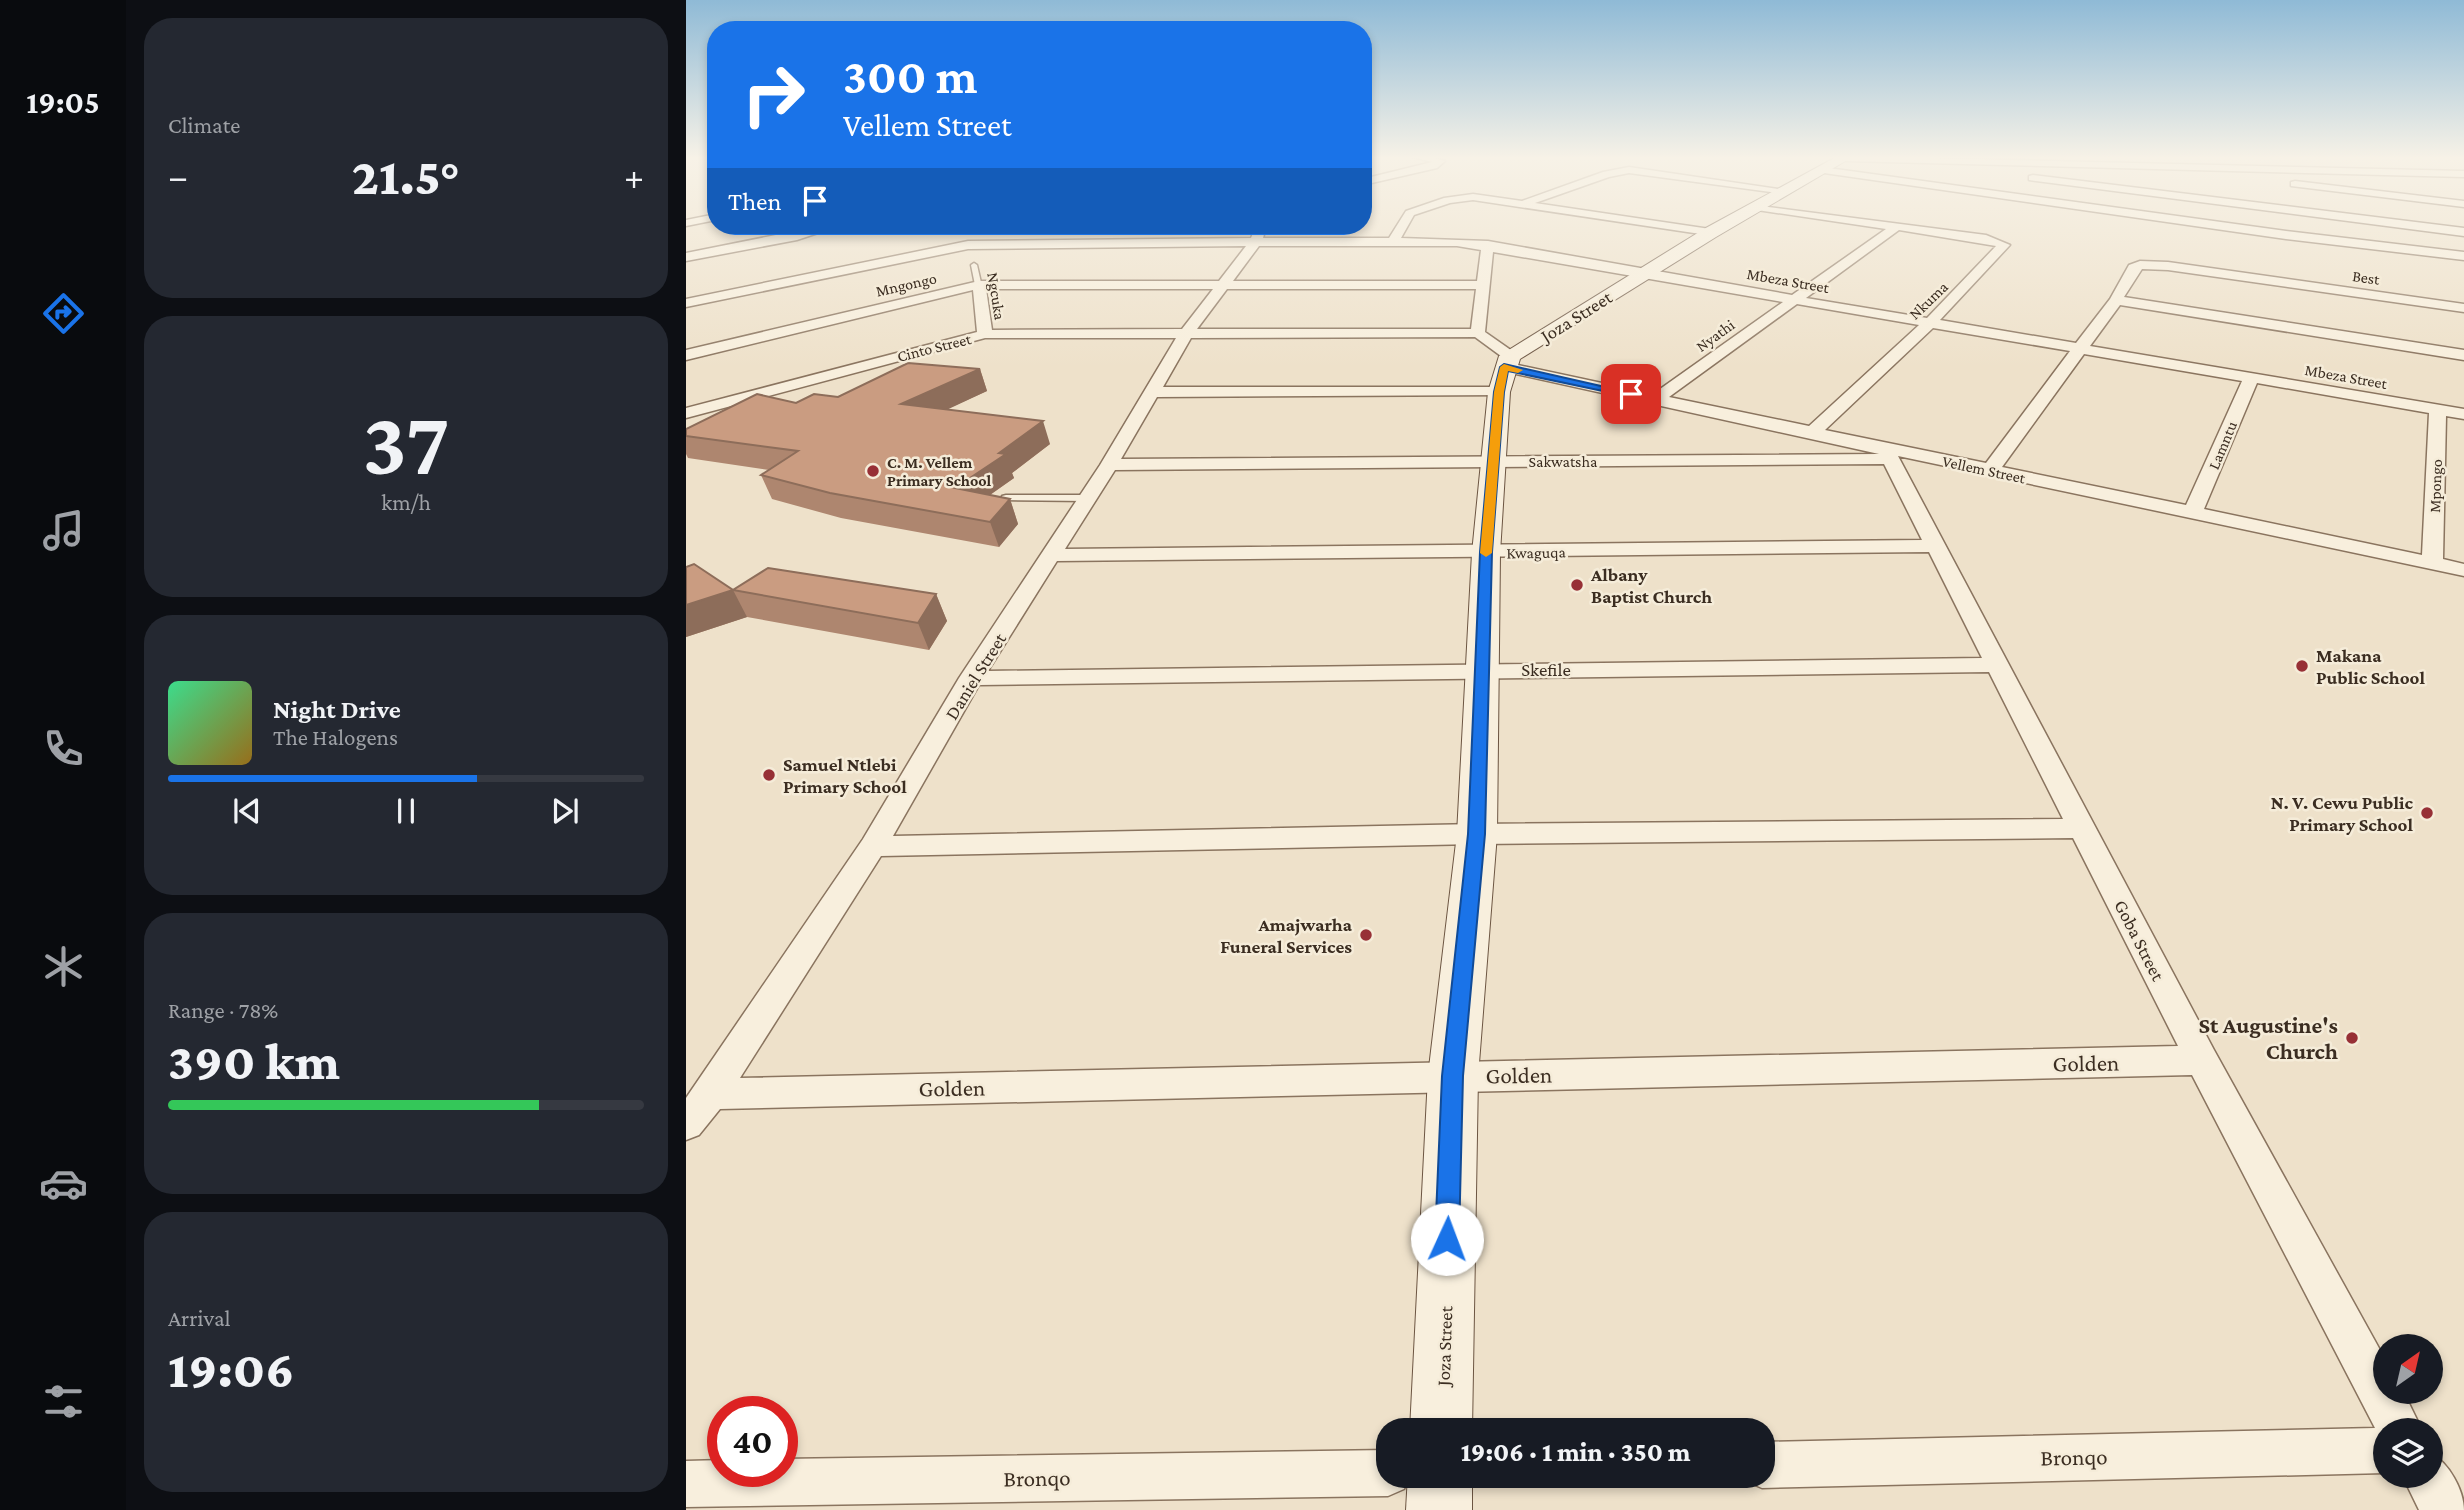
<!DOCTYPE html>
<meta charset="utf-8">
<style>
:root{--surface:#171b24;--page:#242831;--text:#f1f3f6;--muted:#9ea1a6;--line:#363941;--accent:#1a73e8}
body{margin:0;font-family:"Crimson Pro",serif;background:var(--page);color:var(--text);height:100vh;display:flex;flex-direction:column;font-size:26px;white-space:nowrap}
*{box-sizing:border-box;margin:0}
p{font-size:23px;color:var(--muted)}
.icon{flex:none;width:38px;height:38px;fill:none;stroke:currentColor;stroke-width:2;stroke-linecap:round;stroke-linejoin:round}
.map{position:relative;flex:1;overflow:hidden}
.panel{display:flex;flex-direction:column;gap:18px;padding:18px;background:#0d0f14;width:560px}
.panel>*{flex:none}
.hud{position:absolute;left:21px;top:21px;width:665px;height:214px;border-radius:28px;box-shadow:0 4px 10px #0003;background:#1a73e8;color:#fff;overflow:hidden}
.needle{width:46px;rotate:34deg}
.controls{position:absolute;left:1687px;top:1334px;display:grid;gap:14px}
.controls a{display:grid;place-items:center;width:70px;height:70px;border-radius:50%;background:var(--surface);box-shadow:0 4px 10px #0003;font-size:35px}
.speed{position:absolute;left:21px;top:1396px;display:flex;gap:14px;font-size:35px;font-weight:700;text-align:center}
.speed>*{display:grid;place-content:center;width:91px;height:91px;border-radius:50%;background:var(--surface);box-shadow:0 4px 10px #0003;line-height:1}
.speed .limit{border:10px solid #d22;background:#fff;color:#111}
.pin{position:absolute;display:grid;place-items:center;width:60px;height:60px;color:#fff;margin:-30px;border-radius:14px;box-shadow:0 4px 10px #0006}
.me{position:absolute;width:77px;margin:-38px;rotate:2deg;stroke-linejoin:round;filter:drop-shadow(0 0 5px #0008)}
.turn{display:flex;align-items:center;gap:24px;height:147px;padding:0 21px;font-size:32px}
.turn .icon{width:91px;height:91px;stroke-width:2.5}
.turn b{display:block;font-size:49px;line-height:60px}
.then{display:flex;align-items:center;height:66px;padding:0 21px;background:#0003;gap:14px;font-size:26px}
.big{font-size:52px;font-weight:800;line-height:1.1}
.panel .tile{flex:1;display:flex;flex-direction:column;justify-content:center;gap:10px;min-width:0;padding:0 24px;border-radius:28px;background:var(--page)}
.panel .dial{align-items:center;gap:0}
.dial b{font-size:91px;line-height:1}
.song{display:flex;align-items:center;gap:21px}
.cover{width:84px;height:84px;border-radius:10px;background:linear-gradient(135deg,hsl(150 70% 55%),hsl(40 70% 35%))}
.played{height:7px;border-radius:4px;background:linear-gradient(90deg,var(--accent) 65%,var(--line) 65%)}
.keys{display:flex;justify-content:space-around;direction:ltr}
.heat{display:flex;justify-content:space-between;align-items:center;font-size:38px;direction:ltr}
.charge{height:10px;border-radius:5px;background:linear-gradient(90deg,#34c759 78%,var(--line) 0)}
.trip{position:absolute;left:690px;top:1418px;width:399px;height:70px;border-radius:28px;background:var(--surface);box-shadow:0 4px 10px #0003;font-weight:800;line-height:70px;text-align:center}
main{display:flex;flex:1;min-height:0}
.dock{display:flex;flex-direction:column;width:126px;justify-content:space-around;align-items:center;background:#090b0e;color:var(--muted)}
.dock .icon{width:49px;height:49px}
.dock .selected{color:var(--accent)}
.dock b{font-size:32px;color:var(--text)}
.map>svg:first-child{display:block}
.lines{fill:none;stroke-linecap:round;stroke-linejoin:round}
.lane-casing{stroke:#8a745f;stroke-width:3}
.street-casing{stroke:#8a745f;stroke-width:3}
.secondary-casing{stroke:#6c5542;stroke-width:2}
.lane{fill:#f8efdd;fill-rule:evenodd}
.street{fill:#f8efdd;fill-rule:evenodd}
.secondary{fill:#f8efdd;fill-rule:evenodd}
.wall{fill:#ae866f}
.shaded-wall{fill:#8d6d5a}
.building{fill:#ca9c81;stroke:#8d6d5a;stroke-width:2}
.route{fill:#1a73e8;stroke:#114b97;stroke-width:2}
.slow{fill:#f59e0b}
.poi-dot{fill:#973036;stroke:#f5ecd9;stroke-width:2.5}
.labels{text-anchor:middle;stroke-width:5;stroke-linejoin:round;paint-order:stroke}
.far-street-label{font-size:16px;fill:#3b2d21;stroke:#f5ecd9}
.far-poi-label{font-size:16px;font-weight:bold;fill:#3b2d21;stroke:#f5ecd9;text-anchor:start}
.street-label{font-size:19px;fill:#3b2d21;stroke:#f5ecd9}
.poi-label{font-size:19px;font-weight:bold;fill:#3b2d21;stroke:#f5ecd9;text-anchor:start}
.near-poi-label{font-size:23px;font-weight:bold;fill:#3b2d21;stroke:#f5ecd9;text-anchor:end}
.near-street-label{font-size:23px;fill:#3b2d21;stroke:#f5ecd9}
</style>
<main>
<nav class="dock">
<b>19:05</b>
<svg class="icon selected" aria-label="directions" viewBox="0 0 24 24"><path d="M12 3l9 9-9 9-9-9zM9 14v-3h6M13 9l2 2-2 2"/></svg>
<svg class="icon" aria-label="music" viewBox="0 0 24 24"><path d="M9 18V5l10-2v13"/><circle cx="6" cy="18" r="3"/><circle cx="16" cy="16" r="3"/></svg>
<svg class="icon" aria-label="phone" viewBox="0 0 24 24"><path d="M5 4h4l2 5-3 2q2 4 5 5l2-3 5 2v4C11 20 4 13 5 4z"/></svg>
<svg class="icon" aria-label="climate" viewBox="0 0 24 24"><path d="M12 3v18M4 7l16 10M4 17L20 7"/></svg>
<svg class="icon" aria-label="car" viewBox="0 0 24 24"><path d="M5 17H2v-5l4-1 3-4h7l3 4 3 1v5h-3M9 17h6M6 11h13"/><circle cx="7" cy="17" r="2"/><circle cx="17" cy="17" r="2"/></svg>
<svg class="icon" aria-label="filters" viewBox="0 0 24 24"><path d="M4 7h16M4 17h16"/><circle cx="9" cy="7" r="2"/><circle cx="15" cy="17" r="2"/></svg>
</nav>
<section class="panel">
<div class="tile"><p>Climate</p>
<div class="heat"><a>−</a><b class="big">21.5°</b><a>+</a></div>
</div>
<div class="tile dial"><b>37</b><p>km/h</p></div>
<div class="tile">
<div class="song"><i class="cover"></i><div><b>Night Drive</b><p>The Halogens</p></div></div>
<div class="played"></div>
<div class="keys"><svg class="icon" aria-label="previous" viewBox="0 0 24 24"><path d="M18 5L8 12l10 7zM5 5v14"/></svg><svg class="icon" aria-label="pause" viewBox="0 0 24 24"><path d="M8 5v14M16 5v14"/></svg><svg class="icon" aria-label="next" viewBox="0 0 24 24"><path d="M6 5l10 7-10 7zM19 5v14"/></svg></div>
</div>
<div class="tile"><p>Range · 78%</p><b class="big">390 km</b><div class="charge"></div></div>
<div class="tile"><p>Arrival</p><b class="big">19:06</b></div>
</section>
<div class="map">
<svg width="1778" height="1510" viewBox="0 0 1778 1510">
<rect width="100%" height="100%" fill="#eee1ca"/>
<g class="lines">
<g class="lane-casing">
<g id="lane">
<path d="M288 263 291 265 296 287 289 285 285 265Z"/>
<path d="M320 495H402L407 498 402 501 316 500V496Z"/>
</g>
</g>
<g class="street-casing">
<g id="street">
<path d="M723 156H741L759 161 751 168 677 185V179L746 162Z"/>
<path d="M1158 156 1778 171V177L1160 161 1155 158Z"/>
<path d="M943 167 1105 191 1100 194 943 173 923 177 849 203 1024 229 1030 233 1028 236 787 200 764 203 728 215 715 238 802 241 1106 295 1200 229 1071 210 1065 207 1067 205 1300 235 1324 245 1254 320 1390 343 1424 299 1443 265 1454 261 1482 262 1778 304V312L1482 270 1456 269 1438 297 1778 350V360L1434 305 1404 346 1778 409V419L1760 416 1757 559 1778 564V576L1212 456 1528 1050 1699 1359V1391H1717L1736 1430H1699V1473L1076 1488 1060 1481 1057 1475H1076V1442L1689 1428 1506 1075 34 1109 13 1135 0 1140V1098L177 839 273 678 414 465 490 338H299L0 418V408L291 332 287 290 0 360V350L293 281H533L560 246 282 249 0 307V299L282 241 565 238 569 228 573 227 579 231 577 238H703L720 211 758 198 787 194 836 201 917 172ZM1213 230 1310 246 1241 318 1120 298ZM573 246H771L795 250 791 281H547ZM807 252 1097 302 967 394 818 362 812 364V370L1193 454 435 459 471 397 819 395V389L813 387H477L505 338 789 337 819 359H829V353L799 332ZM300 289H527L496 329 306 330ZM541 289H790L785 329H511ZM1111 304 1233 325 1123 426 983 397ZM1247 328 1384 351 1300 463 1139 430ZM1398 354 1556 381 1500 505 1316 467ZM1571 383 1743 413 1736 555 1518 509ZM1198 464 1236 540 379 549 429 470ZM1243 552 1296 658 302 671 371 561ZM1303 672 1377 819 791 824 207 836 293 685ZM1387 838 1492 1046 54 1078 195 856 791 844Z"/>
<path d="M1135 167 1600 231 1778 252V260L1600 239 1131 172Z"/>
<path d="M1347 175 1778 228V236L1343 180V176Z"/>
<path d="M1609 181 1778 201V207L1605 186V182Z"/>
<path d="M30 214V220L0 226V220Z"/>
<path d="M135 226H153L111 240 0 261V253Z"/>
<path d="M702 1450V1475H724L718 1489 702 1496 0 1507V1461L37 1460V1472H96V1459Z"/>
<path d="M1745 1454C1763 1462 1778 1491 1778 1510H1733L1716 1475H1745Z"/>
</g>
</g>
<g class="secondary-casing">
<g id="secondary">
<path d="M1152 156H1168L1030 237 834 359 824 392 814 553 811 834 792 1076 786 1430H724L742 1076 771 834 786 553 802 392 813 356 1018 229Z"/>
<path d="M722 1475H786V1510H720Z"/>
</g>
</g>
<use href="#lane" class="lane"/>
<use href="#street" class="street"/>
<use href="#secondary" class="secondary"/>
</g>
<g class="wall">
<path d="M294 369 301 391 261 409 364 444 326 473 328 478 304 495 324 499 332 524 313 547 155 518 86 499 75 475 83 470 2 458 0 454V429L110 403 152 397Z"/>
<path d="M0 567 47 590 250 594 261 621 243 650 61 617 0 637Z"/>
</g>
<g class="shaded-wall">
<path d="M294 369 301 391 224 427 215 404Z"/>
<path d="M357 421 364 444 326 473 328 478 278 513 269 488 313 453Z"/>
<path d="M324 499 332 524 313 547 304 522Z"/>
<path d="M47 590 61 617 0 637V605Z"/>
<path d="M250 594 261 621 243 650 232 623Z"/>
</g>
<g class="building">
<path d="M222 363 294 369 215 404 357 421 313 453 320 454 269 488 324 499 304 522 144 493 75 475 112 451 0 436V429L71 394 110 403 128 394 152 397Z"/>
<path d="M8 564 47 590 0 605V567Z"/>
<path d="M82 568 250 594 232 623 47 590Z"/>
</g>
<linearGradient id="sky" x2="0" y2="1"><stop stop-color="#8fbad6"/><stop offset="0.43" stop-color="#f7f2e7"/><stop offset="1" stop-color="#f7f2e7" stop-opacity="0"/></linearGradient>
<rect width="1778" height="367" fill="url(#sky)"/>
<path class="route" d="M818 364 950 394 945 397 822 371 818 392 806 552 799 834 777 1076 773 1239 770 1247 761 1251 753 1247 749 1239 756 1076 782 834 794 552 808 392 814 367Z"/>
<path class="slow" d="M818 364 837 370 832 373 822 371 818 392 806 553 800 557 794 553 808 392 814 367Z"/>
<g class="poi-dot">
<circle cx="187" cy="471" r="7"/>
<circle cx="891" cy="585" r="7"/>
<circle cx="1616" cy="666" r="7"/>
<circle cx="83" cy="775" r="7"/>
<circle cx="1741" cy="813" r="7"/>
<circle cx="680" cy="935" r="7"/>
<circle cx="1666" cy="1038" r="7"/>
</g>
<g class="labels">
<g class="far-street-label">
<text transform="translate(1680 277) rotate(8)" y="6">Best</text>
<text transform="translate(1102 280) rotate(10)" y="6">Mbeza Street</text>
<text transform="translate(220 284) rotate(-13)" y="6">Mngongo</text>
<text transform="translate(311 296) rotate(81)" y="6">Ngcuka</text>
<text transform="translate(1242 300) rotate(-44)" y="6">Nkuma</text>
<text transform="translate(1029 335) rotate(-36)" y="6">Nyathi</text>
<text transform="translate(248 347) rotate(-14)" y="6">Cinto Street</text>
<text transform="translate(1660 376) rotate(10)" y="6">Mbeza Street</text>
<text transform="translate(1536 445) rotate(-67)" y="6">Lamntu</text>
<text x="877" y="467">Sakwatsha</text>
<text transform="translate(1298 469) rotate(12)" y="6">Vellem Street</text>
<text transform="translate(1749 486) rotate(-88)" y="6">Mpongo</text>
<text transform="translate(850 552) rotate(-1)" y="6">Kwaguqa</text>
</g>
<g class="far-poi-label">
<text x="201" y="468">C. M. Vellem<tspan x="201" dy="18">Primary School</tspan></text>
</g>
<g class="street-label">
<text transform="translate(890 316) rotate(-32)" y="7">Joza Street</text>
<text x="860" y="676">Skefile</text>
<text transform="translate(289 676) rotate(-58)" y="7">Daniel Street</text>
<text transform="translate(1454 940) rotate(63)" y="7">Goba Street</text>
<text transform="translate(758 1346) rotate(-88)" y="7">Joza Street</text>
</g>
<g class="poi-label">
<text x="905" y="581">Albany<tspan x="905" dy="22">Baptist Church</tspan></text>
<text x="1630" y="662">Makana<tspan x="1630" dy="22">Public School</tspan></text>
<text x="97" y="771">Samuel Ntlebi<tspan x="97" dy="22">Primary School</tspan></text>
<text x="1727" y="809" text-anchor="end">N. V. Cewu Public<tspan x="1727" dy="22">Primary School</tspan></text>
<text x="666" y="931" text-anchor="end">Amajwarha<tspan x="666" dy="22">Funeral Services</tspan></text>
</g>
<g class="near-poi-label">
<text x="1652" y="1033">St Augustine's<tspan x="1652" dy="26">Church</tspan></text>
</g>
<g class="near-street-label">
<text transform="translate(1400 1063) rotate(-1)" y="8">Golden</text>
<text transform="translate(833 1075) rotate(-1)" y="8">Golden</text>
<text transform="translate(266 1088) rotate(-1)" y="8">Golden</text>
<text transform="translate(1388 1457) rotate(-1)" y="8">Bronqo</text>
<text transform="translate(351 1478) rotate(-1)" y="8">Bronqo</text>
</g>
</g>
</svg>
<div class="controls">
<a><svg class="needle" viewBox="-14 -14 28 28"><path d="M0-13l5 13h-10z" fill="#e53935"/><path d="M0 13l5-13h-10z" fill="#9ea1a6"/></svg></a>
<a><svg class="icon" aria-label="layers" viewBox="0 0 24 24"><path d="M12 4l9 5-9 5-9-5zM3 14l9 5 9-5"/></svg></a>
</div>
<div class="speed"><div class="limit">40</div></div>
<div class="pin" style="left:945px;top:394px;background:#d93025"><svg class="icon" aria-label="arrive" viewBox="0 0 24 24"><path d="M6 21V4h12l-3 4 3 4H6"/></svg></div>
<svg class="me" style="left:761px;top:1239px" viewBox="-20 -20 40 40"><circle r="19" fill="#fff"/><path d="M0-13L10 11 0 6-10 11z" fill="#1a73e8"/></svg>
<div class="trip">19:06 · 1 min · 350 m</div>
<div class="hud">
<div class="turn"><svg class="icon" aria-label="right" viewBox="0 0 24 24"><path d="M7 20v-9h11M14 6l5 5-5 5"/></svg><div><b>300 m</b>Vellem Street</div></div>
<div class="then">Then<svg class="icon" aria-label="arrive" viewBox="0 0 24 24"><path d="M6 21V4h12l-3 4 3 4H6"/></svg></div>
</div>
</div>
</main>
